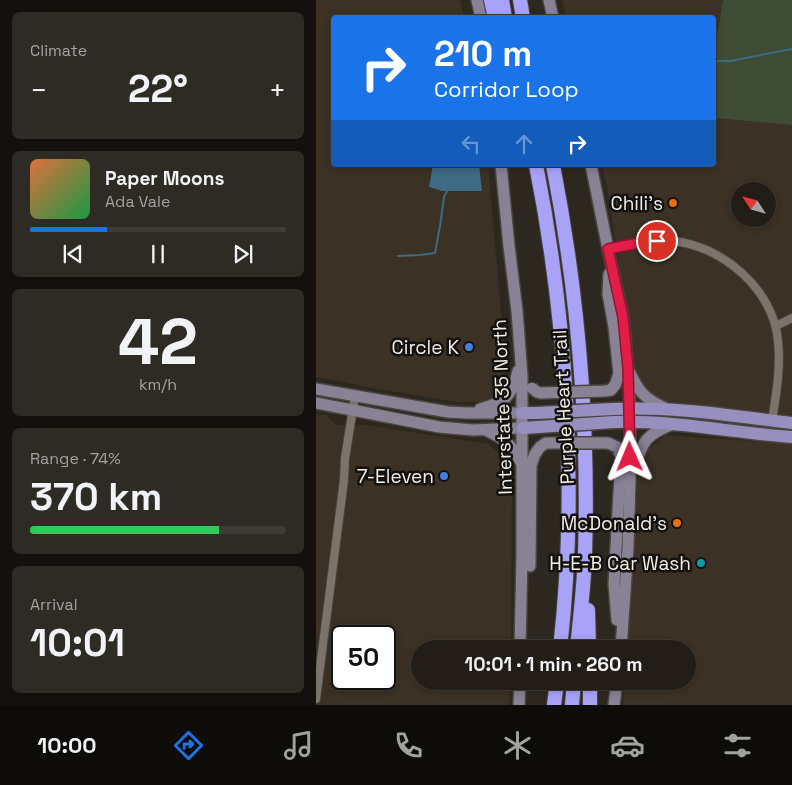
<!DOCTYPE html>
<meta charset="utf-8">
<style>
:root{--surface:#221e17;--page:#2e2b24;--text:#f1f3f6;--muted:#a2a2a1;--line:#3f3c36;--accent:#1a73e8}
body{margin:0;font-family:"Space Grotesk",sans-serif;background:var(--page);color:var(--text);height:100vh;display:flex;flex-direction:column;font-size:19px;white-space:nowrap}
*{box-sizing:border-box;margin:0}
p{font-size:16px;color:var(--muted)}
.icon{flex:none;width:28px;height:28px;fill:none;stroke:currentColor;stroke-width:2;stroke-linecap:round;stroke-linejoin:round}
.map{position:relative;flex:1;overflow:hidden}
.drawer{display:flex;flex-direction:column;gap:12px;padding:12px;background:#13100d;width:316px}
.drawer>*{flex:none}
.top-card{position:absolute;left:15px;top:15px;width:385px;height:152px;border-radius:5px;box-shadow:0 2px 8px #0003,0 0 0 1px var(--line);background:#1a73e8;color:#fff;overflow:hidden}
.needle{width:32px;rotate:306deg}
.controls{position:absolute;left:415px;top:182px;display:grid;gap:10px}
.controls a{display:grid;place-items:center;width:45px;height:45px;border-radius:50%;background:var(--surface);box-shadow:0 2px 8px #0003,0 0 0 1px var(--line);font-size:25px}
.speed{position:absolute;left:15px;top:625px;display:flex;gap:10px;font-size:25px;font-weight:700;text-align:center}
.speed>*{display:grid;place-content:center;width:65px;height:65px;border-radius:50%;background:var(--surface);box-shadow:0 2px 8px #0003,0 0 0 1px var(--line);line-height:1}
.speed .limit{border:2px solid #111;border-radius:8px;background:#fff;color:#111}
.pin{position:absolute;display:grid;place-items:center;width:42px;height:42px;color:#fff;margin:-21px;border:2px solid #fff;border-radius:50%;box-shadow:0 1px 5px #0007}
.me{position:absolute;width:55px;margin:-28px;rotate:359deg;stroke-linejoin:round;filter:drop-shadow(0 0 4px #0008)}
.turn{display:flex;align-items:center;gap:18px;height:105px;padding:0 20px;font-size:22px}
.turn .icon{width:65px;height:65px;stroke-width:2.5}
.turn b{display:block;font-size:35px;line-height:42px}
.lanes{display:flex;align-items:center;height:48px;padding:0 20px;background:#0003;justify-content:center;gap:25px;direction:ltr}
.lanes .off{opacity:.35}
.big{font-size:38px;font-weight:800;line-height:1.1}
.drawer .tile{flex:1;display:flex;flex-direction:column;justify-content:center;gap:8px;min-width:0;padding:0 18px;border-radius:8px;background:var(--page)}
.drawer .dial{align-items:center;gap:0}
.dial b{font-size:65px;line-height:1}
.song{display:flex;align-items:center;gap:15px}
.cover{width:60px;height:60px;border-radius:8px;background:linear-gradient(135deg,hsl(20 70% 55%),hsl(140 70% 35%))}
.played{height:5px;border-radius:2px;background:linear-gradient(90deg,var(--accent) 30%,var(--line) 30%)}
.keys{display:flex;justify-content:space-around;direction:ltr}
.heat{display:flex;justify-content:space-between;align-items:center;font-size:28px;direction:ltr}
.charge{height:8px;border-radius:4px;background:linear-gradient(90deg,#34c759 74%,var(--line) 0)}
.trip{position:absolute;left:95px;top:640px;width:285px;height:50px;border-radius:25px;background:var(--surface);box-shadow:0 2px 8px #0003,0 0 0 1px var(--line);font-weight:800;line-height:50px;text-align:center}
.tabs{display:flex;height:80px;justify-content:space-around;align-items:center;background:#0e0c09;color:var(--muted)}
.tabs .icon{width:35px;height:35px}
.tabs .active{color:var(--accent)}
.tabs b{font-size:22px;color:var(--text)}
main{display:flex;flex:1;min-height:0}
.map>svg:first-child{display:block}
.built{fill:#3b3124;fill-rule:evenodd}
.green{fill:#3f4c35}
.water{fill:#3e6a83}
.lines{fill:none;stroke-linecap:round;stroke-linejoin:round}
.stream{stroke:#3e6a83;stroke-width:2}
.minor-casing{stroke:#4a453f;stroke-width:10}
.secondary-casing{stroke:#4a453f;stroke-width:14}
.primary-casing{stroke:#4a453f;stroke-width:15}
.motorway-casing{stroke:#4a453f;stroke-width:16}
.minor{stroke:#7b746a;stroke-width:8}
.secondary{stroke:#898295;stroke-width:11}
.primary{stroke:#9790bf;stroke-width:12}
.motorway{stroke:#a9a3f8;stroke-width:14}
.secondary-bridge-casing{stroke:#4a453f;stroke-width:14;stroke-linecap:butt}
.primary-bridge-casing{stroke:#4a453f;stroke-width:15;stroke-linecap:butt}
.secondary-bridge{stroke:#898295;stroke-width:11}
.primary-bridge{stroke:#9790bf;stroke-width:12}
.route-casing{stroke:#92132f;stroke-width:12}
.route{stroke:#e11d48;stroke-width:9}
.food-dot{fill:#e8710a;stroke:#13110d;stroke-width:2}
.shop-dot{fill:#3f7fe0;stroke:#13110d;stroke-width:2}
.culture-dot{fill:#0f9aa8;stroke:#13110d;stroke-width:2}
.labels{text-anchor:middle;stroke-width:5;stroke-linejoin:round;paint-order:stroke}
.poi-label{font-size:19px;fill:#f2eee8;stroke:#13110d;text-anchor:end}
.street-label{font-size:19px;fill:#f2eee8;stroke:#13110d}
</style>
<main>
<section class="drawer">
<div class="tile"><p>Climate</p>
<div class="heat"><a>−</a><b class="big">22°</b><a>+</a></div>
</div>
<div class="tile">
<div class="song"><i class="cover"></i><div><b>Paper Moons</b><p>Ada Vale</p></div></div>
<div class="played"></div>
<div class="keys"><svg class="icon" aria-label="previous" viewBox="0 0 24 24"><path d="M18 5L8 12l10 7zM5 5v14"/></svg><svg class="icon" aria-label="pause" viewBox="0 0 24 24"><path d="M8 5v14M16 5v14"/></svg><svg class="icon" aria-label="next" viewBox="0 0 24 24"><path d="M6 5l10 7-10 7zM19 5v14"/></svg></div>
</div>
<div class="tile dial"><b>42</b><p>km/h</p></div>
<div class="tile"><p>Range · 74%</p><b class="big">370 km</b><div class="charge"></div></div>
<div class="tile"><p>Arrival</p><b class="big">10:01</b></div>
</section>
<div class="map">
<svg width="476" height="705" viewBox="0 0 476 705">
<rect width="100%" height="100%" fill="#2d281f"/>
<g class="built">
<path d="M0 0H144L148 17 18 18V165H172L190 368 183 393 166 402H141L51 387 0 377Z"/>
<path d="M246 0H407L398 53V18L250 17Z"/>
<path d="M398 118 476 125V415L342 400 330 390 320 372 291 188 286 165H398ZM424 191H451V219H424Z"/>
<path d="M0 414 9 415 21 425H50L173 444 188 458 196 476 195 649H104V681H194L193 705H0ZM26 636H69V679H26Z"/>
<path d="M350 435 476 444V705H307L308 681H371V649H310L322 474 329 452Z"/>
</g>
<path class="green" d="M407 0H476V125L398 118V53Z"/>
<path class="water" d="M117 165H163L166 191H126L113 187Z"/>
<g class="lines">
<g class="stream">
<path d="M398 61H414L476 49"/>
<path d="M82 256 104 255 119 253 124 226 128 197 132 189"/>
</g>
<g class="minor-casing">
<g id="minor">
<path d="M292 249C313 245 335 239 356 241 406 245 458 290 462 341 465 368 460 395 456 421"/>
<path d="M460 326 476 318"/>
<path d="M0 699 28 480 29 458 39 396"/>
</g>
</g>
<g class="secondary-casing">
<g id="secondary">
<path d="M161 0 165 18"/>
<path d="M233 0 237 18"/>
<path d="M185 165 193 246 201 311 206 376V555L204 649"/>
<path d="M275 165 292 249 307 317 312 368 314 408V481L312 547 305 649"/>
<path d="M293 274 292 294 298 327 303 374 299 385"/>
<path d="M314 373C323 392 329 399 349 408"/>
<path d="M0 389 132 412 150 413H206"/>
<path d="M0 403 123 427 157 430 207 428"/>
<path d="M164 409C189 402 196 397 202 371"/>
<path d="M170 430C192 441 194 443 206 464"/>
<path d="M301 447 305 457 298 584 301 620"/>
<path d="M319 467C326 441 331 434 357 424"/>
<path d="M214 566 215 465 219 454"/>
<path d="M203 705 204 681"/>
<path d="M298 705 301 681"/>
</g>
</g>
<g class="primary-casing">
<g id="primary">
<path d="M297 409C357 406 417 416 476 423"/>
<path d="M206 413H221"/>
<path d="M298 422C358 420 416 433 476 437"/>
<path d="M207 428 222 427"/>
</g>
</g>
<g class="motorway-casing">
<g id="motorway">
<path d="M175 0 179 18"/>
<path d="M186 0 189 18"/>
<path d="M204 0 207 18"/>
<path d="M220 165C251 321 262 491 244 649"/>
<path d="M237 165C262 293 273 424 269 554 268 586 264 617 261 649"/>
<path d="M272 610 273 649"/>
<path d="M274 681V705"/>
<path d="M238 705 241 681"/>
<path d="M256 705 258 681"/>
</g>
</g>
<use href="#minor" class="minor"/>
<use href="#secondary" class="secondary"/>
<use href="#primary" class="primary"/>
<use href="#motorway" class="motorway"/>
<g class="secondary-bridge-casing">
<g id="secondary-bridge">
<path d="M216 388 221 392 225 393 289 391 295 390 299 385"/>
<path d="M219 454 224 447 230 443H292L301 447"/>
</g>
</g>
<g class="primary-bridge-casing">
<g id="primary-bridge">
<path d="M221 413 297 409"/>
<path d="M222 427 298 422"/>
</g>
</g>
<use href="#secondary-bridge" class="secondary-bridge"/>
<use href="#primary-bridge" class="primary-bridge"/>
</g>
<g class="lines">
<g class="route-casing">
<path id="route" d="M314 457 312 368 307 317 292 249 328 242 341 241"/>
</g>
<use href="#route" class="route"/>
</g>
<g class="food-dot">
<circle cx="357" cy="203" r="5"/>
<circle cx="361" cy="523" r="5"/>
</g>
<g class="shop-dot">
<circle cx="153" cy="347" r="5"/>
<circle cx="128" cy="476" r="5"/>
</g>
<circle class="culture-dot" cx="385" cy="563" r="5"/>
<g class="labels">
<g class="poi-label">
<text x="347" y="210">Chili's</text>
<text x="143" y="354">Circle K</text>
<text x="118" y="483">7-Eleven</text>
<text x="351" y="530">McDonald's</text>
<text x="375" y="570">H-E-B Car Wash</text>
</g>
<g class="street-label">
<text transform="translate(186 407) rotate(-92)" y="7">Interstate 35 North</text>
<text transform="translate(247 407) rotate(-93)" y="7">Purple Heart Trail</text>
</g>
</g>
</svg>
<div class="controls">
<a><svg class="needle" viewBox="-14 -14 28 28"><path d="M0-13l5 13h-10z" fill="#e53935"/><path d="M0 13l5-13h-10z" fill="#a2a2a1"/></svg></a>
</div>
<div class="speed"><div class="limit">50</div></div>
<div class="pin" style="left:341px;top:241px;background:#d93025"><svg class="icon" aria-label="arrive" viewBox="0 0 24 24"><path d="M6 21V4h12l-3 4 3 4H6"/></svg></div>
<svg class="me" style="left:314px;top:457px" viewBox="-20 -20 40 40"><path d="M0-17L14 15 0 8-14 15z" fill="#e11d48" stroke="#fff" stroke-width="4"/></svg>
<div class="trip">10:01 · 1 min · 260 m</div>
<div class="top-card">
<div class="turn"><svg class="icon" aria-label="right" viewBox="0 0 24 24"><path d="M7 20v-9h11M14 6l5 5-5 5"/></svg><div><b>210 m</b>Corridor Loop</div></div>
<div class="lanes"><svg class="icon off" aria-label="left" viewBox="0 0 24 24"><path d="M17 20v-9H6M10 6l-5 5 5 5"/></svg><svg class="icon off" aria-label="ahead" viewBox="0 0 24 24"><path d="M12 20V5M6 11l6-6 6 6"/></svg><svg class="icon" aria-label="right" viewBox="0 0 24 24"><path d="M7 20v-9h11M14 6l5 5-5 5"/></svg></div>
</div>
</div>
</main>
<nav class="tabs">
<b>10:00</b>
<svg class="icon active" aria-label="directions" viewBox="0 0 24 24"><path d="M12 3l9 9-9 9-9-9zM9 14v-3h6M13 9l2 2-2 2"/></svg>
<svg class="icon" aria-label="music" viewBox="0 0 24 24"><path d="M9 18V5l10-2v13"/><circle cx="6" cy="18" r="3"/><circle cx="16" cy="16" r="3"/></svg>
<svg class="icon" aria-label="phone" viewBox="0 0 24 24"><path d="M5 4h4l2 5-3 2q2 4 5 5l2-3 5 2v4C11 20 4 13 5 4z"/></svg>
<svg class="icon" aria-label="climate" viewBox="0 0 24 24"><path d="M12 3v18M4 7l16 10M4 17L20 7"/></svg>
<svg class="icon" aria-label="car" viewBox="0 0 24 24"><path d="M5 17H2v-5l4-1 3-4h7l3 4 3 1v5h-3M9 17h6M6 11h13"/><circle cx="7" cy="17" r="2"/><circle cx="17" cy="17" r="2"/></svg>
<svg class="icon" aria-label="filters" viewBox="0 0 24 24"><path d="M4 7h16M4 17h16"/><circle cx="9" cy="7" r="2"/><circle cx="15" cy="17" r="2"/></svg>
</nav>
